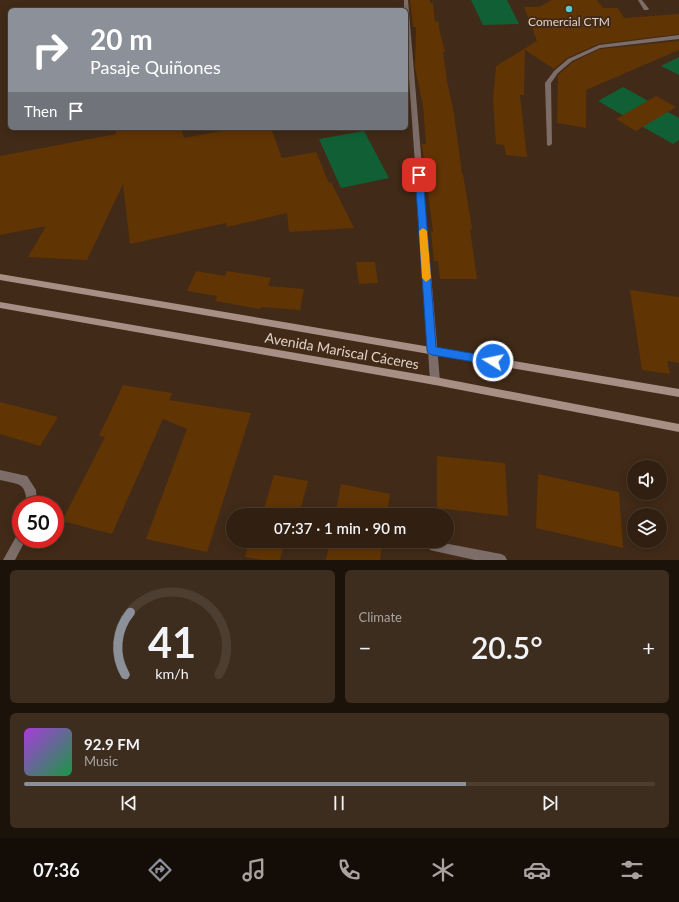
<!DOCTYPE html>
<meta charset="utf-8">
<style>
:root{--surface:#312011;--page:#3d2d1f;--text:#f1f3f6;--muted:#a8a39f;--line:#4c3e31;--accent:#8c9099}
body{margin:0;font-family:Lato,sans-serif;background:var(--page);color:var(--text);height:100vh;display:flex;flex-direction:column;font-size:15px;white-space:nowrap}
*{box-sizing:border-box;margin:0}
p{font-size:13px;color:var(--muted)}
.icon{flex:none;width:22px;height:22px;fill:none;stroke:currentColor;stroke-width:2;stroke-linecap:round;stroke-linejoin:round}
.map{position:relative;height:560px;overflow:hidden}
.sheet{display:flex;flex-direction:column;gap:10px;padding:10px;background:#1b1209;flex:1}
.sheet>*{flex:none}
.hud{position:absolute;left:8px;top:8px;width:400px;height:122px;border-radius:6px;box-shadow:0 2px 10px #0003,0 0 0 1px var(--line);background:#8c9099;color:#fff;overflow:hidden}
.fabs{position:absolute;left:627px;top:460px;display:grid;gap:8px}
.fabs a{display:grid;place-items:center;width:40px;height:40px;border-radius:50%;background:var(--surface);box-shadow:0 2px 10px #0003,0 0 0 1px var(--line);font-size:20px}
.speed{position:absolute;left:12px;top:496px;display:flex;gap:8px;font-size:20px;font-weight:700;text-align:center}
.speed>*{display:grid;place-content:center;width:52px;height:52px;border-radius:50%;background:var(--surface);box-shadow:0 2px 10px #0003,0 0 0 1px var(--line);line-height:1}
.speed .limit{border:6px solid #d22;background:#fff;color:#111}
.pin{position:absolute;display:grid;place-items:center;width:34px;height:34px;color:#fff;margin:-17px;border-radius:8px;box-shadow:0 2px 6px #0006}
.me{position:absolute;width:44px;margin:-22px;rotate:280deg;stroke-linejoin:round;filter:drop-shadow(0 0 3px #0008)}
.turn{display:flex;align-items:center;gap:14px;height:84px;padding:0 16px;font-size:18px}
.turn .icon{width:52px;height:52px;stroke-width:2.5}
.turn b{display:block;font-size:28px;line-height:34px}
.then{display:flex;align-items:center;height:38px;padding:0 16px;background:#0003;gap:8px;font-size:15px}
.big{font-size:30px;font-weight:600;line-height:1.1}
.sheet .card{flex:1;display:flex;flex-direction:column;justify-content:center;gap:6px;min-width:0;padding:0 14px;border-radius:6px;background:var(--page)}
.sheet .dial{align-items:center;gap:0}
.dial svg{height:104px;overflow:visible;fill:none;stroke:var(--line);stroke-width:7;stroke-linecap:round;text-anchor:middle}
.dial text{fill:var(--text);stroke:none}
.song{display:flex;align-items:center;gap:12px}
.cover{width:48px;height:48px;border-radius:6px;background:linear-gradient(135deg,hsl(280 70% 55%),hsl(140 70% 35%))}
.played{height:4px;border-radius:2px;background:linear-gradient(90deg,var(--accent) 70%,var(--line) 70%)}
.keys{display:flex;justify-content:space-around;direction:ltr}
.heat{display:flex;justify-content:space-between;align-items:center;font-size:22px;direction:ltr}
.sheet .tiles{flex:1;display:grid;gap:10px;grid-template-columns:1fr 1fr}
.card:last-child{grid-column:span 2}
.trip{position:absolute;left:226px;top:508px;width:228px;height:40px;border-radius:20px;background:var(--surface);box-shadow:0 2px 10px #0003,0 0 0 1px var(--line);font-weight:600;line-height:40px;text-align:center}
.tabs{display:flex;height:64px;justify-content:space-around;align-items:center;background:#140d07;color:var(--muted)}
.tabs .icon{width:28px;height:28px}
.tabs .on{color:var(--accent)}
.tabs b{font-size:18px;color:var(--text)}
.map>svg:first-child{display:block}
.green{fill:#116035}
.building{fill:#613404}
.lines{fill:none;stroke-linecap:round;stroke-linejoin:round}
.service{fill:#7c6d68;fill-rule:evenodd}
.minor{fill:#7c6d68;fill-rule:evenodd}
.secondary{fill:#a78f86;fill-rule:evenodd}
.route{fill:#1a73e8;stroke:#114b97}
.slow{fill:#f59e0b}
.poi-dot{fill:#53cdcb;stroke:#412a17;stroke-width:1.5}
.labels{text-anchor:middle;stroke-width:4;stroke-linejoin:round;paint-order:stroke}
.far-poi-label{font-size:12px;fill:#e1d1c6;stroke:#412a17}
.street-label{font-size:14px;fill:#e1d1c6;stroke:#412a17}
</style>
<div class="map">
<svg width="679" height="560" viewBox="0 0 679 560">
<rect width="100%" height="100%" fill="#412a17"/>
<g class="green">
<path d="M471 0H507L519 24 483 25Z"/>
<path d="M679 57V75L661 66Z"/>
<path d="M623 87 679 118V140L673 144 598 101Z"/>
<path d="M364 131 389 178 341 188 319 139Z"/>
</g>
<g class="building">
<path d="M410 0H430V3H433L435 21 439 22V28L445 52H443L447 81 454 114 462 174H463L472 229H470L477 279H440L438 261H434L431 232H433L422 144H426L423 105 415 68 416 27H413Z"/>
<path d="M552 0H597L603 8H618L624 18 679 14V34L598 44 567 58 554 69 525 50 524 95H520L527 157 506 155 504 145 496 144 493 100 496 66 537 41 524 7H539Z"/>
<path d="M679 41V50L586 90V128L557 123 558 75 573 62 600 49Z"/>
<path d="M656 96 676 107 636 131 616 119Z"/>
<path d="M115 128H181L184 138 238 128H271L282 158 316 152 329 183 331 182 354 228 289 232 287 213 227 227 226 223 130 244 123 184 87 260 28 257 46 226 0 235V156L116 134Z"/>
<path d="M356 262H375L378 283 359 284Z"/>
<path d="M196 271 225 276 227 271 271 278 268 286 304 289 300 310 261 307 260 309 215 301 217 296 187 291Z"/>
<path d="M630 290 679 297V363L667 361 670 374 642 370Z"/>
<path d="M123 385 172 393 169 400 251 413 207 552 146 539 187 429 163 419 112 534 62 521 105 437 99 436Z"/>
<path d="M0 402 58 417 40 446 0 434Z"/>
<path d="M437 456 505 463 508 516 437 508Z"/>
<path d="M538 474 619 492 623 548 536 528Z"/>
<path d="M274 475 308 481 299 515H262Z"/>
<path d="M341 484 390 494 387 515H335Z"/>
<path d="M249 541H293L291 549 283 548 280 560H263L245 557Z"/>
<path d="M330 541H383L380 560H326Z"/>
</g>
<g class="lines">
<path class="service" d="M679 35V39L600 48 572 61 558 73 551 83 552 144 549 146 547 145 545 83 554 71 568 59 599 45Z"/>
<g class="minor">
<path d="M404 0H408L440 381 438 384 435 385 432 384 430 381 428 350 406 36V10H404Z"/>
<path d="M638 0H642L649 9 648 10H644Z"/>
<path d="M0 470 27 476 36 490 37 505H27C25 482 21 485 0 480Z"/>
<path d="M21 534V539H26L15 560H3L17 535Z"/>
<path d="M433 541 501 554 505 556 507 560H475L434 551 430 550 429 546 430 542Z"/>
</g>
<g class="secondary">
<path d="M0 274 679 389V397L0 280Z"/>
<path d="M0 302 435 377 679 424V432L435 385 0 308Z"/>
</g>
</g>
<path class="route" d="M416 173H419L423 175 436 347 493 357 497 358 498 361 497 364 493 365 432 355 428 353 427 350 415 175Z"/>
<path class="slow" d="M423 228 427 231 431 278 426 282 422 278 419 231Z"/>
<circle class="poi-dot" cx="569" cy="9" r="4"/>
<g class="labels">
<g class="far-poi-label">
<text x="569" y="26">Comercial CTM</text>
</g>
<g class="street-label">
<text transform="translate(342 351) rotate(10)" y="5">Avenida Mariscal Cáceres</text>
</g>
</g>
</svg>
<div class="fabs">
<a><svg class="icon" aria-label="sound" viewBox="0 0 24 24"><path d="M4 9h4l5-4v14l-5-4H4zM17 9q2 3 0 6"/></svg></a>
<a><svg class="icon" aria-label="layers" viewBox="0 0 24 24"><path d="M12 4l9 5-9 5-9-5zM3 14l9 5 9-5"/></svg></a>
</div>
<div class="speed"><div class="limit">50</div></div>
<div class="pin" style="left:419px;top:175px;background:#d93025"><svg class="icon" aria-label="arrive" viewBox="0 0 24 24"><path d="M6 21V4h12l-3 4 3 4H6"/></svg></div>
<svg class="me" style="left:493px;top:361px" viewBox="-20 -20 40 40"><circle r="17" fill="#1a73e8" stroke="#fff" stroke-width="3"/><path d="M0-11L8 9 0 5-8 9z" fill="#fff"/></svg>
<div class="trip">07:37 · 1 min · 90 m</div>
<div class="hud">
<div class="turn"><svg class="icon" aria-label="right" viewBox="0 0 24 24"><path d="M7 20v-9h11M14 6l5 5-5 5"/></svg><div><b>20 m</b>Pasaje Quiñones</div></div>
<div class="then">Then<svg class="icon" aria-label="arrive" viewBox="0 0 24 24"><path d="M6 21V4h12l-3 4 3 4H6"/></svg></div>
</div>
</div>
<section class="sheet">
<div class="tiles">
<div class="card dial"><svg viewBox="0 0 100 80">
<path d="M14 69A42 42 0 1 1 86 69"/>
<path d="M14 69A42 42 0 0 1 18 21" stroke="#8c9099"/>
<text x="50" y="56" font-size="32" font-weight="700">41</text>
<text x="50" y="72" font-size="11">km/h</text>
</svg></div>
<div class="card"><p>Climate</p>
<div class="heat"><a>−</a><b class="big">20.5°</b><a>+</a></div>
</div>
<div class="card">
<div class="song"><i class="cover"></i><div><b>92.9 FM</b><p>Music</p></div></div>
<div class="played"></div>
<div class="keys"><svg class="icon" aria-label="previous" viewBox="0 0 24 24"><path d="M18 5L8 12l10 7zM5 5v14"/></svg><svg class="icon" aria-label="pause" viewBox="0 0 24 24"><path d="M8 5v14M16 5v14"/></svg><svg class="icon" aria-label="next" viewBox="0 0 24 24"><path d="M6 5l10 7-10 7zM19 5v14"/></svg></div>
</div>
</div>
</section>
<nav class="tabs">
<b>07:36</b>
<svg class="icon on" aria-label="directions" viewBox="0 0 24 24"><path d="M12 3l9 9-9 9-9-9zM9 14v-3h6M13 9l2 2-2 2"/></svg>
<svg class="icon" aria-label="music" viewBox="0 0 24 24"><path d="M9 18V5l10-2v13"/><circle cx="6" cy="18" r="3"/><circle cx="16" cy="16" r="3"/></svg>
<svg class="icon" aria-label="phone" viewBox="0 0 24 24"><path d="M5 4h4l2 5-3 2q2 4 5 5l2-3 5 2v4C11 20 4 13 5 4z"/></svg>
<svg class="icon" aria-label="climate" viewBox="0 0 24 24"><path d="M12 3v18M4 7l16 10M4 17L20 7"/></svg>
<svg class="icon" aria-label="car" viewBox="0 0 24 24"><path d="M5 17H2v-5l4-1 3-4h7l3 4 3 1v5h-3M9 17h6M6 11h13"/><circle cx="7" cy="17" r="2"/><circle cx="17" cy="17" r="2"/></svg>
<svg class="icon" aria-label="filters" viewBox="0 0 24 24"><path d="M4 7h16M4 17h16"/><circle cx="9" cy="7" r="2"/><circle cx="15" cy="17" r="2"/></svg>
</nav>
